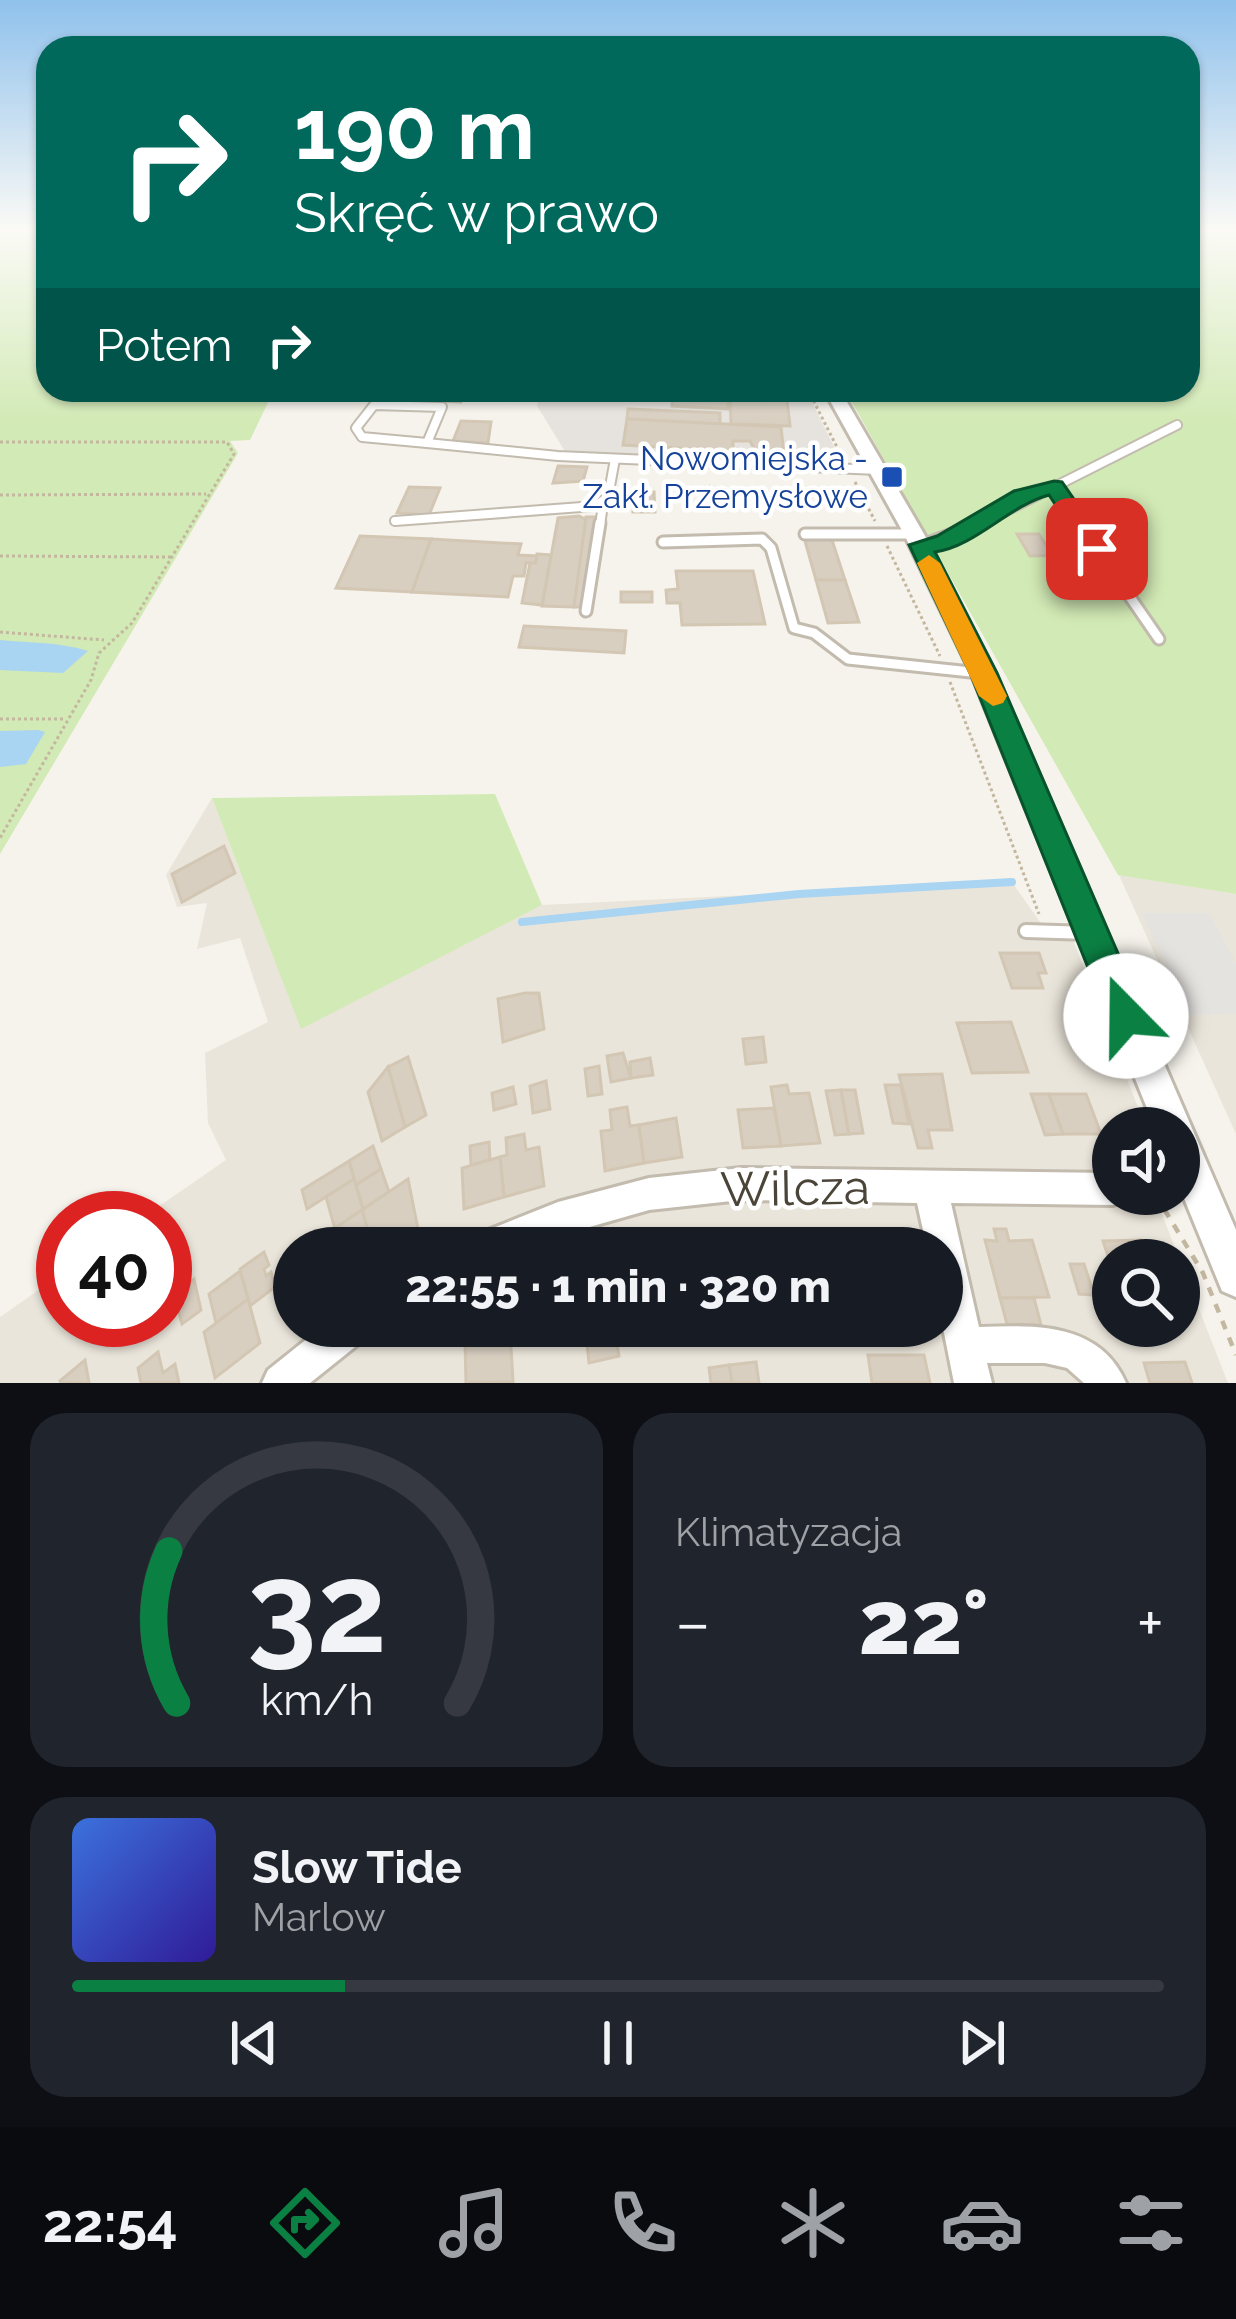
<!DOCTYPE html>
<html lang="pl">
<meta charset="utf-8">
<style>
:root{--surface:#171b24;--page:#20242c;--text:#f1f3f6;--muted:#9ea1a6;--line:#363941;--accent:#0b8043}
body{margin:0;font-family:Raleway,sans-serif;background:var(--page);color:var(--text);height:100vh;display:flex;flex-direction:column;font-size:45px;white-space:nowrap}
*{box-sizing:border-box;margin:0}
p{font-size:39px;color:var(--muted)}
.icon{flex:none;width:66px;height:66px;fill:none;stroke:currentColor;stroke-width:2;stroke-linecap:round;stroke-linejoin:round}
.map{position:relative;height:1383px;overflow:hidden}
.panel{display:flex;flex-direction:column;gap:30px;padding:30px;background:#0d0f14;flex:1}
.panel>*{flex:none}
.top-card{position:absolute;left:36px;top:36px;width:1164px;height:366px;border-radius:36px;box-shadow:0 3px 9px #0004;background:#00695c;color:#fff;overflow:hidden}
.fabs{position:absolute;left:1092px;top:1107px;display:grid;gap:24px}
.fabs a{display:grid;place-items:center;width:108px;height:108px;border-radius:50%;background:var(--surface);box-shadow:0 3px 9px #0004;font-size:60px}
.speed{position:absolute;left:36px;top:1191px;display:flex;gap:24px;font-size:60px;font-weight:700;text-align:center}
.speed>*{display:grid;place-content:center;width:156px;height:156px;border-radius:50%;background:var(--surface);box-shadow:0 3px 9px #0004;line-height:1}
.speed .limit{border:18px solid #d22;background:#fff;color:#111}
.pin{position:absolute;display:grid;place-items:center;width:102px;height:102px;color:#fff;margin:-51px;border-radius:24px;box-shadow:0 6px 18px #0006}
.me{position:absolute;width:132px;margin:-66px;rotate:338deg;stroke-linejoin:round;filter:drop-shadow(0 0 9px #0008)}
.turn{display:flex;align-items:center;gap:42px;height:252px;padding:0 60px;font-size:54px}
.turn .icon{width:156px;height:156px;stroke-width:2.5}
.turn b{display:block;font-size:84px;line-height:102px}
.then{display:flex;align-items:center;height:114px;padding:0 60px;background:#0003;gap:24px;font-size:45px}
.big{font-size:90px;font-weight:800;line-height:1.1}
.panel .tile{flex:1;display:flex;flex-direction:column;justify-content:center;gap:18px;min-width:0;padding:0 42px;border-radius:36px;background:var(--page)}
.panel .dial{align-items:center;gap:0}
.dial svg{height:312px;overflow:visible;fill:none;stroke:var(--line);stroke-width:7;stroke-linecap:round;text-anchor:middle}
.dial text{fill:var(--text);stroke:none}
.song{display:flex;align-items:center;gap:36px}
.cover{width:144px;height:144px;border-radius:18px;background:linear-gradient(135deg,hsl(220 70% 55%),hsl(250 70% 35%))}
.played{height:12px;border-radius:6px;background:linear-gradient(90deg,var(--accent) 25%,var(--line) 25%)}
.keys{display:flex;justify-content:space-around;direction:ltr}
.heat{display:flex;justify-content:space-between;align-items:center;font-size:66px;direction:ltr}
.panel .tiles{flex:1;display:grid;gap:30px;grid-template-columns:1fr 1fr}
.tile:last-child{grid-column:span 2}
.trip{position:absolute;left:273px;top:1227px;width:690px;height:120px;border-radius:60px;background:var(--surface);box-shadow:0 3px 9px #0004;font-weight:800;line-height:120px;text-align:center}
.tab-bar{display:flex;height:192px;justify-content:space-around;align-items:center;background:#090b0e;color:var(--muted)}
.tab-bar .icon{width:84px;height:84px}
.tab-bar .on{color:var(--accent)}
.tab-bar b{font-size:54px;color:var(--text)}
.map>svg:first-child{display:block}
.residential{fill:#eae5da;fill-rule:evenodd}
.industrial{fill:#e6e2dd}
.green{fill:#d2eab5}
.parking{fill:#e5e3e0}
.water{fill:#a9d4f2}
.lines{fill:none;stroke-linecap:round;stroke-linejoin:round}
.stream{stroke:#a9d4f2;stroke-width:8}
.building{fill:#d8cfc1;stroke:#d3c7b4;stroke-width:3}
.service-far2-casing{stroke:#c2bbae;stroke-width:12}
.service-far1-casing{stroke:#c2bbae;stroke-width:15}
.service-casing{stroke:#c2bbae;stroke-width:18}
.minor-casing{stroke:#c2bbae;stroke-width:6}
.tertiary-casing{stroke:#c2bbae;stroke-width:6}
.path-far1{stroke:#c4b79f;stroke-width:3;stroke-dasharray:3 3;stroke-linecap:butt}
.path{stroke:#c4b79f;stroke-width:4.5;stroke-dasharray:9 9;stroke-linecap:butt}
.service-far2{stroke:#fff;stroke-width:8}
.service-far1{stroke:#fff;stroke-width:9}
.service{stroke:#fff;stroke-width:12}
.minor{fill:#fff;fill-rule:evenodd}
.tertiary{fill:#fff;fill-rule:evenodd}
.route{fill:#0b8043;stroke:#07532c;stroke-width:3}
.slow{fill:#f59e0b}
.transit-dot{fill:#1a4fb4;stroke:#fff;stroke-width:4.5}
.labels{text-anchor:middle;stroke-width:9;stroke-linejoin:round;paint-order:stroke}
.far-transit-label{font-size:33px;fill:#164399;stroke:#fff;text-anchor:end}
.near-street-label{font-size:48px;fill:#4b4439;stroke:#fff}
</style>
<div class="map">
<svg width="1236" height="1383" viewBox="0 0 1236 1383">
<rect width="100%" height="100%" fill="#f6f3ec"/>
<g class="residential">
<path d="M212 798 301 1028 542 905 1012 882 1047 932H1070L1139 1110 1140 1128H1113V1194H1154L1228 1383H0V1317L63 1273V1320H165V1218H142L226 1160 208 1123 205 1053 268 1022 240 938 197 949 207 903 177 907 166 875ZM294 1248H942V1326H294ZM1113 1260H1179V1326H1113Z"/>
<path d="M1119 875 1236 894V1134Z"/>
</g>
<path class="industrial" d="M542 390 807 392 844 467 566 453 537 406Z"/>
<g class="green">
<path d="M0 231H48V390H274L250 440 230 441 238 453 0 854Z"/>
<path d="M1188 231H1236V894L1118 875 845 390H1188Z"/>
<path d="M495 794 542 905 301 1029 212 798Z"/>
</g>
<path class="parking" d="M1142 913H1209L1236 963V1014L1188 1015Z"/>
<g class="water">
<path d="M0 640C30 643 60 642 88 651L63 673 0 670Z"/>
<path d="M38 730 45 732 26 764 0 767V731Z"/>
</g>
<g class="lines">
<path class="stream" d="M522 922 799 894 1012 882"/>
</g>
<g class="building">
<path d="M377 390H466L461 402 373 398Z"/>
<path d="M565 390H632L631 399 563 396Z"/>
<path d="M673 390H728V409L672 406Z"/>
<path d="M730 390 786 391 790 426 731 424Z"/>
<path d="M628 409 720 413V424L627 419Z"/>
<path d="M627 419 781 427 784 455 757 454 750 441H733V451L623 445Z"/>
<path d="M461 421 491 422 488 443 453 441Z"/>
<path d="M558 466 587 467 583 481 553 483Z"/>
<path d="M409 487 440 488 429 515 397 513Z"/>
<path d="M633 492H654L655 512H633Z"/>
<path d="M579 516 587 520 574 607 542 606 558 518Z"/>
<path d="M586 517H597L591 566 584 607H574Z"/>
<path d="M1017 534H1039L1046 545H1063L1069 555 1030 556Z"/>
<path d="M360 536 431 539 412 592 336 588Z"/>
<path d="M813 537 832 540 845 580H816L805 541Z"/>
<path d="M431 539 521 544 518 555 537 556 536 563H526L524 576H513L508 597 412 592Z"/>
<path d="M537 554 551 555 542 605 522 603 530 563H536Z"/>
<path d="M676 571H753L765 624 682 625 680 603H667L666 590 678 589Z"/>
<path d="M816 580H845L859 622 828 623Z"/>
<rect x="621" y="592" width="31" height="10"/>
<path d="M524 626 626 631 624 653 519 647Z"/>
<path d="M224 846 235 873 182 902 172 874Z"/>
<path d="M1000 953H1039L1046 973H1038L1043 988H1012Z"/>
<path d="M525 993H539L544 1029 503 1042 498 999Z"/>
<path d="M1011 1022 1028 1072 972 1073 957 1023Z"/>
<path d="M763 1037 766 1062 746 1064 743 1039Z"/>
<path d="M623 1053 631 1078 611 1082 607 1056Z"/>
<path d="M408 1057 426 1115 405 1127 388 1067Z"/>
<path d="M650 1058 653 1075 631 1078 630 1062Z"/>
<path d="M599 1066 602 1094 588 1096 585 1069Z"/>
<path d="M388 1067 405 1127 382 1141 368 1092Z"/>
<path d="M942 1074 952 1130H928L932 1148H918L899 1075Z"/>
<path d="M546 1081 550 1109 533 1113 530 1086Z"/>
<path d="M787 1085 789 1094 809 1093 820 1143 781 1146 771 1087Z"/>
<path d="M885 1085H901L909 1124 893 1123Z"/>
<path d="M513 1087 516 1104 494 1110 492 1093Z"/>
<path d="M841 1090 849 1134 835 1135 826 1091Z"/>
<path d="M841 1090H855L863 1133 849 1134Z"/>
<path d="M1031 1094H1049L1063 1134 1045 1135Z"/>
<path d="M1049 1094H1086L1101 1134H1063Z"/>
<path d="M627 1107 630 1126 639 1125 644 1163 605 1171 601 1131 612 1130 610 1110Z"/>
<path d="M774 1108 781 1146 743 1148 738 1110Z"/>
<path d="M676 1118 682 1157 644 1163 639 1125Z"/>
<path d="M524 1134 526 1150 539 1147 544 1186 504 1197 500 1157 507 1155 506 1138Z"/>
<path d="M489 1142 490 1160 471 1165 470 1146Z"/>
<path d="M373 1146 381 1169 356 1185 349 1161Z"/>
<path d="M500 1157 504 1197 464 1209 462 1168Z"/>
<path d="M349 1161 354 1179 307 1209 302 1190Z"/>
<path d="M381 1169 389 1192 363 1209 356 1185Z"/>
<path d="M354 1179 363 1209 335 1229 326 1197Z"/>
<path d="M408 1179 418 1229 391 1248H373L362 1210Z"/>
<path d="M362 1210 373 1248H306L329 1232Z"/>
<path d="M994 1229H1006L1009 1241 1032 1240 1049 1297 1000 1298 985 1240 997 1241Z"/>
<path d="M1141 1240 1148 1260H1113V1271L1103 1241Z"/>
<path d="M264 1252 269 1265 264 1269 266 1276 271 1272 275 1287 250 1306 240 1269Z"/>
<path d="M1070 1264H1084L1094 1295 1079 1294Z"/>
<path d="M240 1271 248 1299 216 1323 209 1294Z"/>
<path d="M194 1279 201 1310 182 1324 174 1294Z"/>
<path d="M1000 1298H1034L1041 1325 1007 1324Z"/>
<path d="M248 1299 260 1343 215 1378 204 1332Z"/>
<path d="M585 1326H630L631 1334 616 1338 619 1356 589 1363Z"/>
<path d="M510 1330 513 1382 466 1383 465 1341Z"/>
<path d="M158 1352 163 1373 175 1364 179 1383H141L138 1368Z"/>
<path d="M868 1355H924L930 1383H872Z"/>
<path d="M85 1360 89 1383H61L60 1381Z"/>
<path d="M756 1362 759 1383H732L729 1365Z"/>
<path d="M1185 1362 1192 1383H1150L1144 1363Z"/>
<path d="M729 1365 732 1383H711L709 1368Z"/>
</g>
<g class="lines">
<g class="service-far2-casing">
<g id="service-far2">
<path d="M374 405 442 407 427 443 362 437 356 428Z"/>
<path d="M427 443 558 456 878 470"/>
<path d="M395 521 595 506 608 497 615 459"/>
<path d="M600 526 603 504"/>
<path d="M976 526 1054 487"/>
<path d="M1081 526 1054 487 1177 425"/>
</g>
</g>
<g class="service-far1-casing">
<g id="service-far1">
<path d="M1079 523 1159 639"/>
<path d="M805 534H914"/>
<path d="M663 542 762 539 771 548 794 628 814 633 848 659 980 673"/>
<path d="M920 546 981 523"/>
<path d="M586 611 600 523"/>
</g>
</g>
<g class="service-casing">
<path id="service" d="M1026 931 1089 933"/>
</g>
<g class="minor-casing">
<g id="minor">
<path d="M741 1168 1113 1173V1194H1127L1125 1201 1113 1205 951 1203 979 1327C1035 1325 1100 1322 1126 1383H1084L1067 1368 1045 1363H987L992 1383H954L942 1323V1248H927L917 1203 741 1200 649 1210 558 1236 528 1248H468L473 1236 558 1202 649 1178Z"/>
<path d="M323 1326H370L365 1339 310 1383H262L268 1370Z"/>
</g>
</g>
<g class="tertiary-casing">
<path id="tertiary" d="M824 390H840L924 534 995 673 1236 1230V1297L1222 1291 1179 1186V1128H1155L971 673 904 534Z"/>
</g>
<g class="path-far1">
<path d="M808 390 842 457"/>
<path d="M0 442H227L234 454 132 623 99 653 91 680 0 838"/>
<path d="M855 482 875 521"/>
<path d="M680 493 710 486"/>
<path d="M0 495 206 494"/>
<path d="M887 546 940 656"/>
<path d="M0 556 172 557"/>
<path d="M0 632 104 640"/>
<path d="M950 682 1039 914"/>
<path d="M0 719H64"/>
</g>
<path class="path" d="M1155 1194 1203 1273 1236 1355"/>
<use href="#service-far2" class="service-far2"/>
<use href="#service-far1" class="service-far1"/>
<use href="#service" class="service"/>
<use href="#minor" class="minor"/>
<use href="#tertiary" class="tertiary"/>
</g>
<linearGradient id="sky" x2="0" y2="1"><stop stop-color="#8fc1ec"/><stop offset="0.54" stop-color="#fbfaf6"/><stop offset="1" stop-color="#fbfaf6" stop-opacity="0"/></linearGradient>
<rect width="1236" height="425" fill="url(#sky)"/>
<path class="route" d="M1054 481 1062 482 1105 544V555H1089L1049 495C1008 506 976 546 935 552L997 673 1145 1016 1140 1030 1126 1035 1113 1030 970 673 909 545 937 536 1014 491Z"/>
<path class="slow" d="M929 555 940 563 1007 696 1003 703 993 706 979 696 917 563Z"/>
<rect class="transit-dot" x="880" y="465" width="24" height="24" rx="6"/>
<g class="labels">
<g class="far-transit-label">
<text x="868" y="470">Nowomiejska -<tspan x="868" dy="38">Zakł. Przemysłowe</tspan></text>
</g>
<g class="near-street-label">
<text transform="translate(795 1188) rotate(-1)" y="17">Wilcza</text>
</g>
</g>
</svg>
<div class="fabs">
<a><svg class="icon" aria-label="sound" viewBox="0 0 24 24"><path d="M4 9h4l5-4v14l-5-4H4zM17 9q2 3 0 6"/></svg></a>
<a><svg class="icon" aria-label="search" viewBox="0 0 24 24"><circle cx="10" cy="10" r="6"/><path d="M15 15l6 6"/></svg></a>
</div>
<div class="speed"><div class="limit">40</div></div>
<div class="pin" style="left:1097px;top:549px;background:#d93025"><svg class="icon" aria-label="arrive" viewBox="0 0 24 24"><path d="M6 21V4h12l-3 4 3 4H6"/></svg></div>
<svg class="me" style="left:1126px;top:1016px" viewBox="-20 -20 40 40"><circle r="19" fill="#fff"/><path d="M0-13L10 11 0 6-10 11z" fill="#0b8043"/></svg>
<div class="trip">22:55 · 1 min · 320 m</div>
<div class="top-card">
<div class="turn"><svg class="icon" aria-label="right" viewBox="0 0 24 24"><path d="M7 20v-9h11M14 6l5 5-5 5"/></svg><div><b>190 m</b>Skręć w prawo</div></div>
<div class="then">Potem<svg class="icon" aria-label="right" viewBox="0 0 24 24"><path d="M7 20v-9h11M14 6l5 5-5 5"/></svg></div>
</div>
</div>
<section class="panel">
<div class="tiles">
<div class="tile dial"><svg viewBox="0 0 100 80">
<path d="M14 69A42 42 0 1 1 86 69"/>
<path d="M14 69A42 42 0 0 1 12 30" stroke="#0b8043"/>
<text x="50" y="56" font-size="32" font-weight="700">32</text>
<text x="50" y="72" font-size="11">km/h</text>
</svg></div>
<div class="tile"><p>Klimatyzacja</p>
<div class="heat"><a>−</a><b class="big">22°</b><a>+</a></div>
</div>
<div class="tile">
<div class="song"><i class="cover"></i><div><b>Slow Tide</b><p>Marlow</p></div></div>
<div class="played"></div>
<div class="keys"><svg class="icon" aria-label="previous" viewBox="0 0 24 24"><path d="M18 5L8 12l10 7zM5 5v14"/></svg><svg class="icon" aria-label="pause" viewBox="0 0 24 24"><path d="M8 5v14M16 5v14"/></svg><svg class="icon" aria-label="next" viewBox="0 0 24 24"><path d="M6 5l10 7-10 7zM19 5v14"/></svg></div>
</div>
</div>
</section>
<nav class="tab-bar">
<b>22:54</b>
<svg class="icon on" aria-label="directions" viewBox="0 0 24 24"><path d="M12 3l9 9-9 9-9-9zM9 14v-3h6M13 9l2 2-2 2"/></svg>
<svg class="icon" aria-label="music" viewBox="0 0 24 24"><path d="M9 18V5l10-2v13"/><circle cx="6" cy="18" r="3"/><circle cx="16" cy="16" r="3"/></svg>
<svg class="icon" aria-label="phone" viewBox="0 0 24 24"><path d="M5 4h4l2 5-3 2q2 4 5 5l2-3 5 2v4C11 20 4 13 5 4z"/></svg>
<svg class="icon" aria-label="climate" viewBox="0 0 24 24"><path d="M12 3v18M4 7l16 10M4 17L20 7"/></svg>
<svg class="icon" aria-label="car" viewBox="0 0 24 24"><path d="M5 17H2v-5l4-1 3-4h7l3 4 3 1v5h-3M9 17h6M6 11h13"/><circle cx="7" cy="17" r="2"/><circle cx="17" cy="17" r="2"/></svg>
<svg class="icon" aria-label="filters" viewBox="0 0 24 24"><path d="M4 7h16M4 17h16"/><circle cx="9" cy="7" r="2"/><circle cx="15" cy="17" r="2"/></svg>
</nav>
